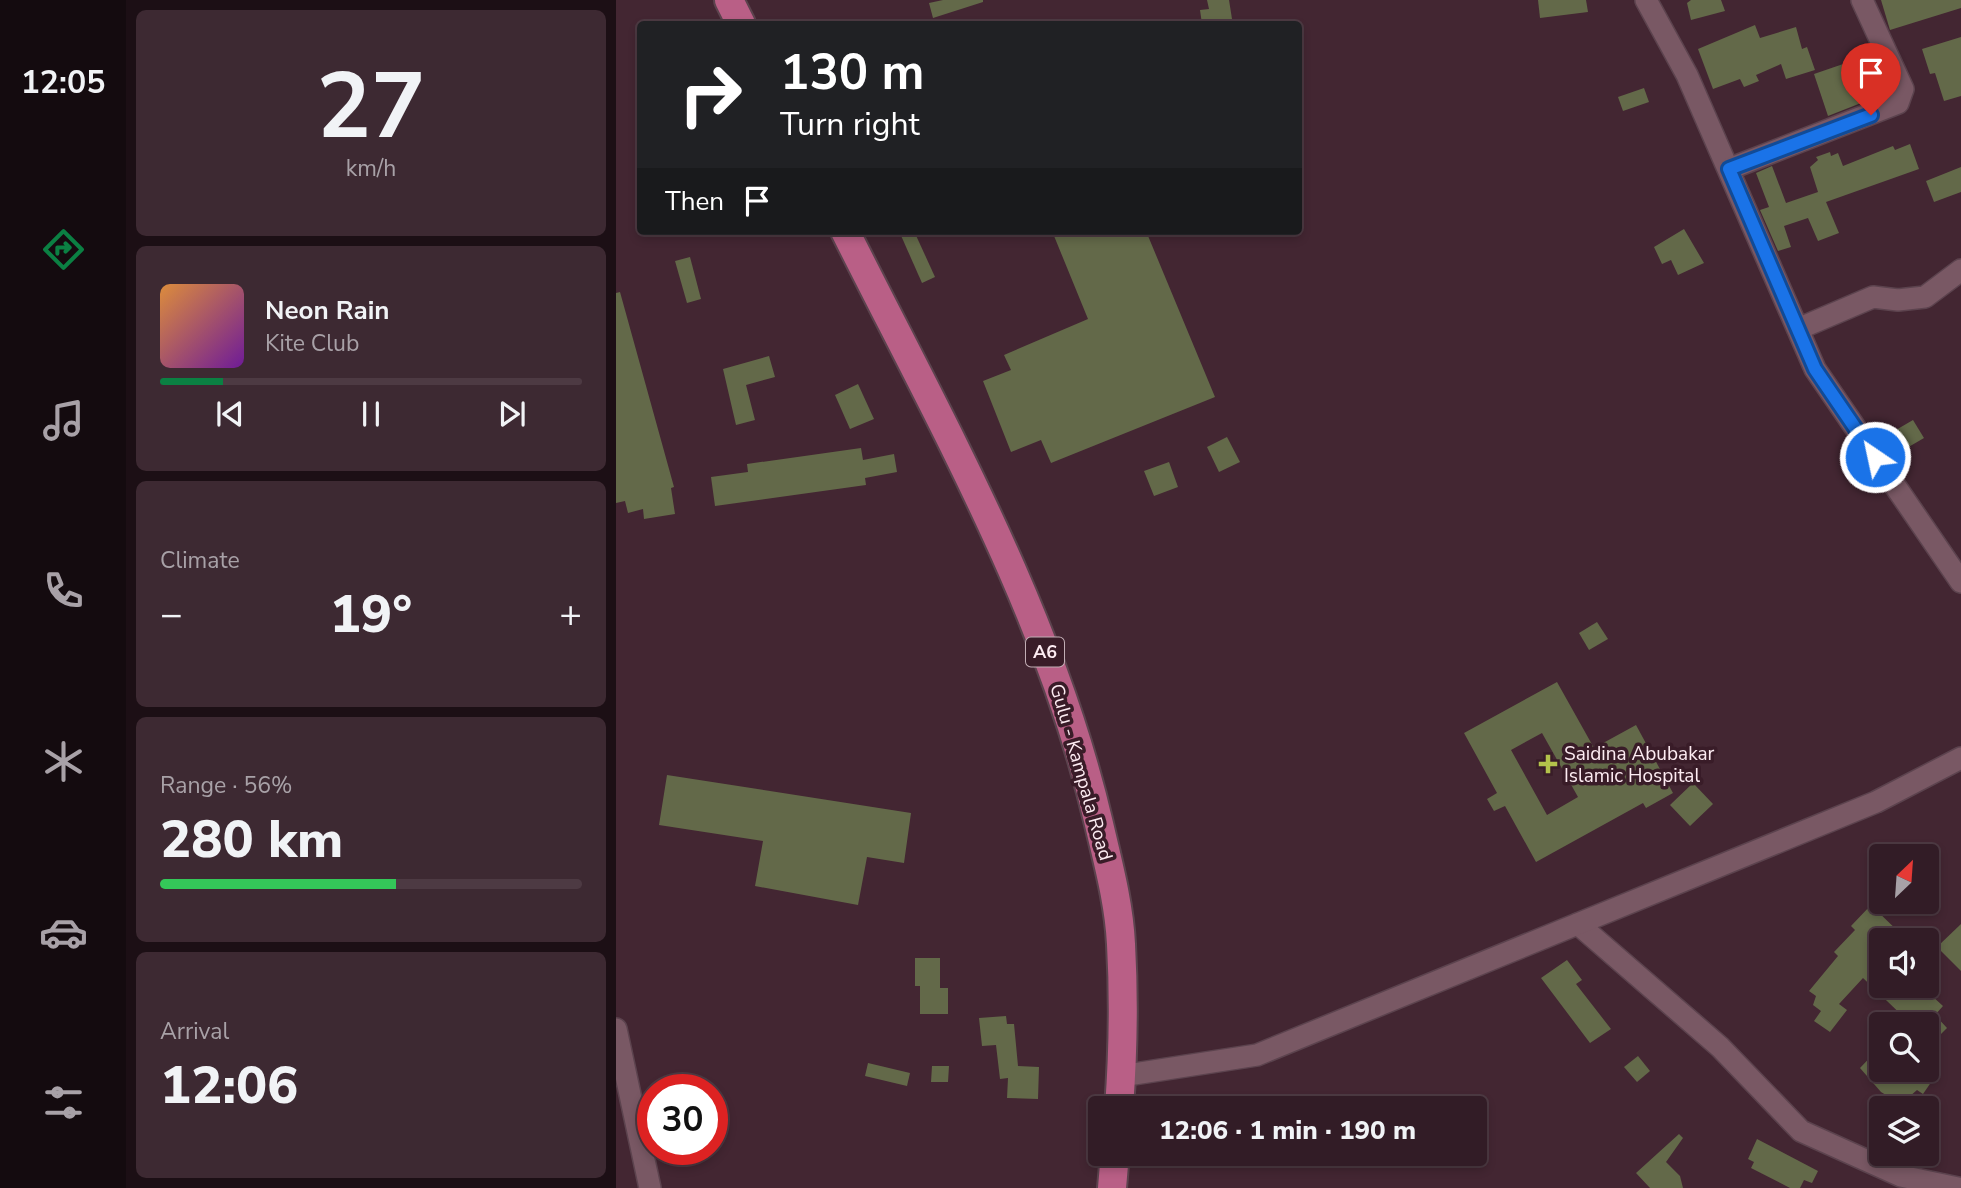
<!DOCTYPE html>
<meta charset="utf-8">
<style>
:root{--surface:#321c26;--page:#3d2932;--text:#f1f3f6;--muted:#a8a1a7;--line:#4d3a43;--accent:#0b8043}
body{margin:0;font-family:"Nunito Sans",sans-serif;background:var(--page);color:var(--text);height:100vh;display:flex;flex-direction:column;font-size:26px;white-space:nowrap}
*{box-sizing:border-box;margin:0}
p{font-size:23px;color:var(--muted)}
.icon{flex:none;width:38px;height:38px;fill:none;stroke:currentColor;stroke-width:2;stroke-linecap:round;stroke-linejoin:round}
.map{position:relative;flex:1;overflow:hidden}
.drawer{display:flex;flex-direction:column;gap:10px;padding:10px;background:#1c0f15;width:490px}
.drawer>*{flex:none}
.hud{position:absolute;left:21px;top:21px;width:665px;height:214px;border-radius:7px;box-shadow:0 4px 10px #0003,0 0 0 2px var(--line);background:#202124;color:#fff;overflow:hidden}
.needle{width:46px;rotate:25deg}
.buttons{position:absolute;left:1253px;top:844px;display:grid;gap:14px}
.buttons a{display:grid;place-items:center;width:70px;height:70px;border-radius:7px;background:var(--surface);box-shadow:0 4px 10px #0003,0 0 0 2px var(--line);font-size:35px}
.speed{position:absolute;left:21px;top:1074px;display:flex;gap:14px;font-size:35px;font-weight:700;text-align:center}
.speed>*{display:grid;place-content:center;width:91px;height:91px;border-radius:50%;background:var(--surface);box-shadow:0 4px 10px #0003,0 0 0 2px var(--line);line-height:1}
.speed .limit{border:10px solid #d22;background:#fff;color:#111}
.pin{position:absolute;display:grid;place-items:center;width:60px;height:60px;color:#fff;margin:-72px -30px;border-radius:50% 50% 50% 0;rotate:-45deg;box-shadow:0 0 7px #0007}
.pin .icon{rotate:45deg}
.me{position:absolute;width:77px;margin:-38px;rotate:326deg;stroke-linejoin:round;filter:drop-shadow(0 0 5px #0008)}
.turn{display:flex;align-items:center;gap:24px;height:147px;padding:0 28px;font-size:32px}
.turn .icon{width:91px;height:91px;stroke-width:2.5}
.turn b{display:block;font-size:49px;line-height:60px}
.then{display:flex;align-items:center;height:66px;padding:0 28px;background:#0003;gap:14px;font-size:26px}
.big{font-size:52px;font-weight:800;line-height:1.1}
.drawer .tile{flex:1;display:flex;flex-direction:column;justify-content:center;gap:10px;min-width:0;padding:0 24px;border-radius:10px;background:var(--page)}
.drawer .dial{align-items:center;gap:0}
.dial b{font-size:91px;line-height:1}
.song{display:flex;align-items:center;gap:21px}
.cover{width:84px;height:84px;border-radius:10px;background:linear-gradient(135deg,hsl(30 70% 55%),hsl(280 70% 35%))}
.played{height:7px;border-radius:4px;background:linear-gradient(90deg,var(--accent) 15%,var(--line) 15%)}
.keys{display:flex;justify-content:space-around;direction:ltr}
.heat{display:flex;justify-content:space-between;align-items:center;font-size:38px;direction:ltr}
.charge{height:10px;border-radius:5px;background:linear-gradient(90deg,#34c759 56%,var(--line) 0)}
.trip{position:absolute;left:472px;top:1096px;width:399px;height:70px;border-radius:7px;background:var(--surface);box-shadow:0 4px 10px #0003,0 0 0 2px var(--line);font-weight:800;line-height:70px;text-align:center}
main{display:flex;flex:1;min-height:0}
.dock{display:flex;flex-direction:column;width:126px;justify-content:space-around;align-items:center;background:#140b0f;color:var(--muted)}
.dock .icon{width:49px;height:49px}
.dock .selected{color:var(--accent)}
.dock b{font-size:32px;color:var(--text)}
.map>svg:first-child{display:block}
.building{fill:#636949;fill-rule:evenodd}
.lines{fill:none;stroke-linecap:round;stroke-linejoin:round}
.minor-casing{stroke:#5c434e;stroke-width:24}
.major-casing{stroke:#5c434e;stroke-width:32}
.minor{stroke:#795864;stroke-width:21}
.major{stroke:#b95f86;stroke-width:28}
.route-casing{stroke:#114b97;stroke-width:18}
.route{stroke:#1a73e8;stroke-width:12}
.poi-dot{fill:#b3c24b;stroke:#391c28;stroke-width:2.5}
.labels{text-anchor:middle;stroke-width:7;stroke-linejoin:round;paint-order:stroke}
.shield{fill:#391c28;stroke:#c2aeb5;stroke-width:2}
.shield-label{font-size:18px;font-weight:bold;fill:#fdecf2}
.poi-label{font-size:19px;fill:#fdecf2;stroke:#391c28;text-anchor:start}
.street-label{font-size:19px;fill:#fdecf2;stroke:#391c28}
</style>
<main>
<nav class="dock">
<b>12:05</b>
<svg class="icon selected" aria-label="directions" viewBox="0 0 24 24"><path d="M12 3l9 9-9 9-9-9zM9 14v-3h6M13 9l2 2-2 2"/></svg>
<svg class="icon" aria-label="music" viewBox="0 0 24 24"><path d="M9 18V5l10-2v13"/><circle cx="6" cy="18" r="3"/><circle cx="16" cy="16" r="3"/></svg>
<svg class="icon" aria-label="phone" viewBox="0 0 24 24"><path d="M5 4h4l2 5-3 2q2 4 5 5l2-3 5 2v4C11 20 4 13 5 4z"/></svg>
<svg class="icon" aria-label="climate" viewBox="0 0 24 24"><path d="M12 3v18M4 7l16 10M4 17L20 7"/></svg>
<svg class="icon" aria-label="car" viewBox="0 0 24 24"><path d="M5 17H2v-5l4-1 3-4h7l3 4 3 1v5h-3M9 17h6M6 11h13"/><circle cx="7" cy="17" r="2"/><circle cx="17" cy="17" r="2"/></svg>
<svg class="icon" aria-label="filters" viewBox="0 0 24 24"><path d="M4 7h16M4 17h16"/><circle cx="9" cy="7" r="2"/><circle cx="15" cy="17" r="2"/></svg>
</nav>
<section class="drawer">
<div class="tile dial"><b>27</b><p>km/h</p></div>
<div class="tile">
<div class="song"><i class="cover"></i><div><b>Neon Rain</b><p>Kite Club</p></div></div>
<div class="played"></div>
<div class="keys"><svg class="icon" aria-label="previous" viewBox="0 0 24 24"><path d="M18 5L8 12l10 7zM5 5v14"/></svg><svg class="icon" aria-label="pause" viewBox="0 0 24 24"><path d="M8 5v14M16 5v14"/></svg><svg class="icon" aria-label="next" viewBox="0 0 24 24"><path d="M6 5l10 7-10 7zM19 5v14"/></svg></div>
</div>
<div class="tile"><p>Climate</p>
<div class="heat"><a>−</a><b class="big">19°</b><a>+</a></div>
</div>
<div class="tile"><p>Range · 56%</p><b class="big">280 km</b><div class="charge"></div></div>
<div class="tile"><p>Arrival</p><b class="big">12:06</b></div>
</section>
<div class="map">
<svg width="1345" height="1188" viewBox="0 0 1345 1188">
<rect width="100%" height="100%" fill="#432632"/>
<g class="building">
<path d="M327 0H367V2L317 18 313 3Z"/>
<path d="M591 0H613L616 19 586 24 584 10 593 9Z"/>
<path d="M922 0H970L972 12 924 18Z"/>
<path d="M1075 0H1105L1109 11 1075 20 1071 3Z"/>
<path d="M1265 0H1345V8L1274 30Z"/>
<path d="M1139 25 1144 38 1180 27 1186 49 1191 47 1199 70 1170 79 1165 64 1140 75 1143 81 1128 87 1124 79 1097 89 1082 49Z"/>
<path d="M1345 37V96L1328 101 1319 73 1314 74 1306 49Z"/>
<path d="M1255 60 1268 94 1212 116 1198 74 1233 62 1235 67Z"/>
<path d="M1028 88 1033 102 1007 111 1002 97Z"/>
<path d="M1294 144 1303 169 1210 202 1223 233 1202 241 1192 218 1168 226 1175 247 1162 251 1144 210 1153 207 1140 173 1156 166 1170 203 1202 192 1194 167 1202 160 1200 157 1214 152 1215 156 1222 153 1227 166 1277 146 1279 150Z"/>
<path d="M1345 167V192L1318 202 1310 181Z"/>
<path d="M1068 229 1088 263 1062 275 1055 260 1046 264 1038 247Z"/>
<path d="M283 231H298L319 277 306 283Z"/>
<path d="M436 231H530L599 397 435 463 425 440 395 452 367 381 395 370 388 355 472 319Z"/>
<path d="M74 257 85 299 71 303 59 261Z"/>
<path d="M4 292 58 487 55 488 59 514 28 519 27 509 12 513 9 501 0 503V293Z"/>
<path d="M153 356 159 377 130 385 139 420 120 425 107 369Z"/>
<path d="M242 384 258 419 234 429 219 395Z"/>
<path d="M1297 420 1308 438 1284 452 1273 434Z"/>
<path d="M611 437 624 462 603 472 591 447Z"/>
<path d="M245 448 247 460 278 454 281 472 249 478 250 485 99 506 95 477 132 472 131 464Z"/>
<path d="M553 462 562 487 538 496 528 471Z"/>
<path d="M981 622 992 639 973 650 963 633Z"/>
<path d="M941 682 978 748 1020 725 1057 793 1030 808 1027 803 920 862 889 806 878 811 871 799 881 793 848 733ZM926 733 962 797 931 815 895 750Z"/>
<path d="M51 775 295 813 288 863 251 857 242 905 139 886 147 841 43 825Z"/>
<path d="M1077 783 1097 804 1074 826 1054 805Z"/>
<path d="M1255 905 1291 940H1265V948L1259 955 1262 959 1255 967 1265 977V985H1304L1327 1006 1319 1015 1331 1028 1311 1048V1024H1295L1247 978 1223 1004 1231 1010 1214 1032 1198 1021 1205 1011 1197 1005 1200 996 1193 991 1222 956 1218 952 1239 930 1235 926Z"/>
<path d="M1345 924V971L1321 947Z"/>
<path d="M299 958H324V988H332V1014H304V986H299Z"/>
<path d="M951 960 966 980 960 984 995 1029 974 1043 925 978Z"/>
<path d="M390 1016 391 1024H398L402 1066 423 1067 422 1099 391 1098 392 1078 384 1079 380 1045 366 1046 363 1018Z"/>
<path d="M1265 1046V1069H1306L1318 1078 1307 1094 1301 1090 1285 1104 1265 1092 1244 1068Z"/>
<path d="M1022 1056 1034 1071 1021 1082 1008 1067Z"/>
<path d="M252 1063 294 1073 291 1086 249 1076Z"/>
<path d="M316 1066H333L332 1082H315Z"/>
<path d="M1063 1134 1067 1138 1050 1162 1064 1176 1067 1188H1034L1020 1173Z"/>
<path d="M1141 1139 1202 1171 1196 1183 1188 1180 1184 1188H1174L1135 1168 1138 1162 1132 1159Z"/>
</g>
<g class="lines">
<g class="minor-casing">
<g id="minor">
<path d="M1030 0 1071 75 1199 369 1345 582"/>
<path d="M1113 169 1282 103 1287 89 1246 0"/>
<path d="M1182 329 1257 297 1282 300 1309 297 1345 270"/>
<path d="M962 924 1104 1047 1185 1131 1285 1176 1342 1188"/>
<path d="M0 1029 34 1188"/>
<path d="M505 1076 641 1055 1260 802 1345 758"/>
</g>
</g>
<g class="major-casing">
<g id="major">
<path d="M113 0 125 24"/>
<path d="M229 231C325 423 434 613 483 824 492 863 503 903 505 944 508 998 507 1054 503 1108"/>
<path d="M496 1188 499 1153"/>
</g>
</g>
<use href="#minor" class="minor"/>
<use href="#major" class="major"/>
</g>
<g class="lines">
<g class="route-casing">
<path id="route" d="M1255 115 1113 169 1199 369 1259 457"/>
</g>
<use href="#route" class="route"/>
</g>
<path class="poi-dot" d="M928.5 753.5h7v7h7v7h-7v7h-7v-7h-7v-7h7z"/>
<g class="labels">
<rect class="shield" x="410" y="637.5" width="38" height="29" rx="5"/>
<g class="shield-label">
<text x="429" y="658">A6</text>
</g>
<g class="poi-label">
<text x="948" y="760">Saidina Abubakar<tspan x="948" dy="22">Islamic Hospital</tspan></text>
</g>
<g class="street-label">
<text transform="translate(466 772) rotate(74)" y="7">Gulu - Kampala Road</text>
</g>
</g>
</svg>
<div class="buttons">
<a><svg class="needle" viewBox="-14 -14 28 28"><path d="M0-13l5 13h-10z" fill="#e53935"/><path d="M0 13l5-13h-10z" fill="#a8a1a7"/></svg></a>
<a><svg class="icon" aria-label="sound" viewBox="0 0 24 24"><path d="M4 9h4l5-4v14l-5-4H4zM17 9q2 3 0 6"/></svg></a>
<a><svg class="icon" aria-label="search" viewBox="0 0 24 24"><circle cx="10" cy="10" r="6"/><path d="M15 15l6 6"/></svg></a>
<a><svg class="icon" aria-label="layers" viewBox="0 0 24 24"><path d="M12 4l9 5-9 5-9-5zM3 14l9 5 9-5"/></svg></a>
</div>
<div class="speed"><div class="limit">30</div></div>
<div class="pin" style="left:1255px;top:115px;background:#d93025"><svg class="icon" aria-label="arrive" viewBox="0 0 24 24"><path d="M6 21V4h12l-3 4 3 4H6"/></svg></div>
<svg class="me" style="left:1259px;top:457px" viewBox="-20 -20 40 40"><circle r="17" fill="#1a73e8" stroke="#fff" stroke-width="3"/><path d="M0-11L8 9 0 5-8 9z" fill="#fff"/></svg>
<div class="trip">12:06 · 1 min · 190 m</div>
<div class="hud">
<div class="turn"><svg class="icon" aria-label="right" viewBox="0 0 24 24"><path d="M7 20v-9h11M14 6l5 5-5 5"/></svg><div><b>130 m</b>Turn right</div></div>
<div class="then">Then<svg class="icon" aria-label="arrive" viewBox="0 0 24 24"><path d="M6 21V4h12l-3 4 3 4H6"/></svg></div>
</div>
</div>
</main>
